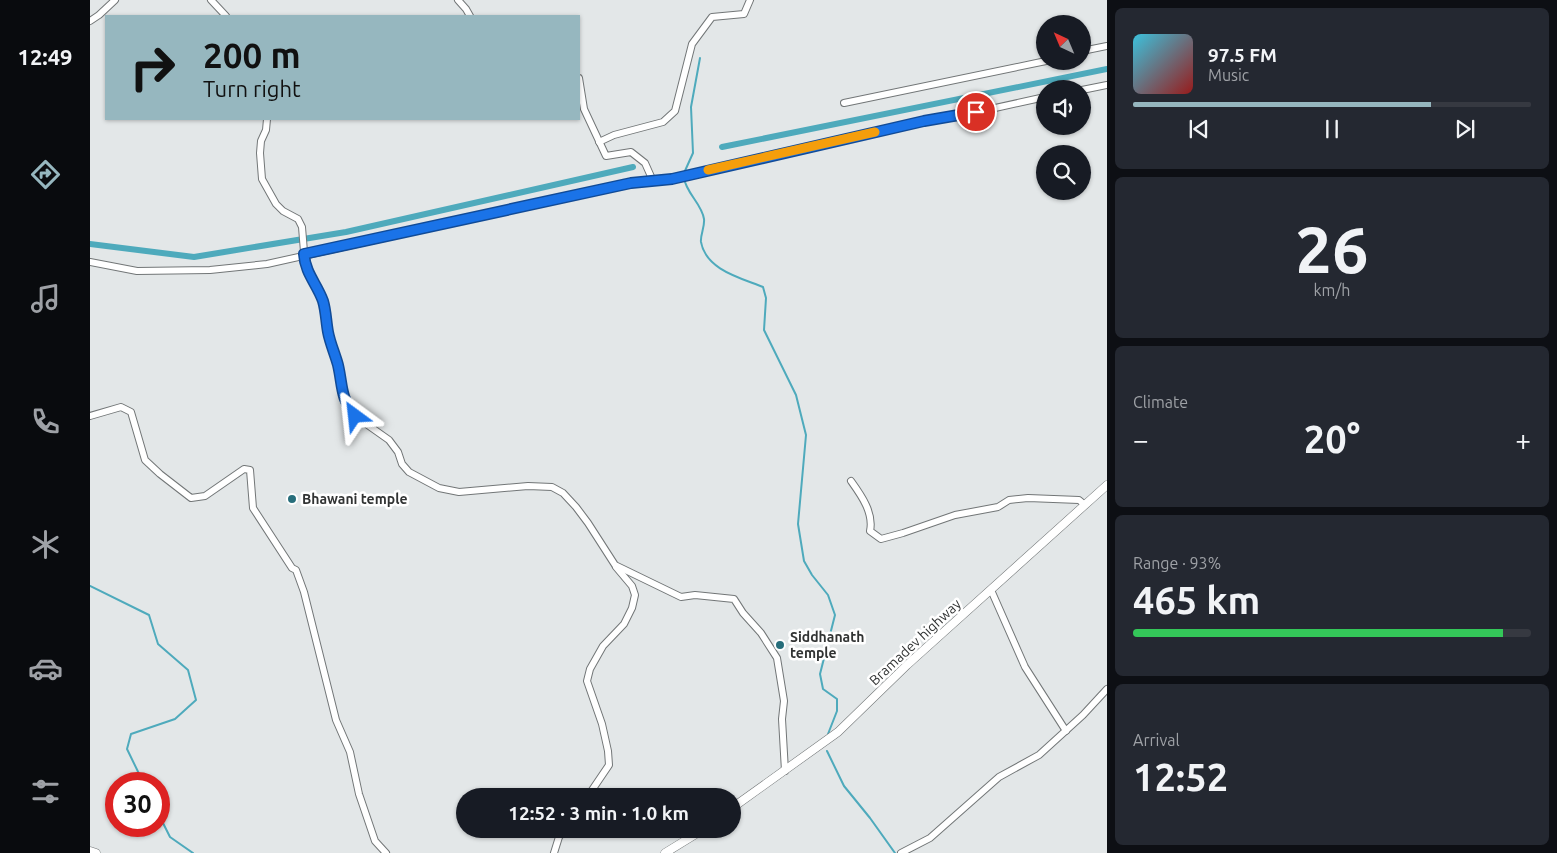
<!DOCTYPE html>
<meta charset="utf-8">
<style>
:root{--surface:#171b24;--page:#242831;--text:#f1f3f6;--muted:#9ea1a6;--line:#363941;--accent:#96b7bf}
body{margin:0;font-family:Ubuntu,sans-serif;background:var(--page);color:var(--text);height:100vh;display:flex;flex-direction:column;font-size:19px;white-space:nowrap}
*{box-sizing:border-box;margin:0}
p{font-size:16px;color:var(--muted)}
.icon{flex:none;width:28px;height:28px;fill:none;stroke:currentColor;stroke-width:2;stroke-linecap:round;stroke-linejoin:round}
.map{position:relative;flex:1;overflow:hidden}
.drawer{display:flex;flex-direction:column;gap:8px;padding:8px;background:#0d0f14;width:450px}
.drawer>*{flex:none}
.guide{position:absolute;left:15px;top:15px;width:475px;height:105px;border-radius:0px;box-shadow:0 1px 4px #0004;background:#96b7bf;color:#111;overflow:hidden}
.needle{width:32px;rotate:316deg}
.buttons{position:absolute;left:946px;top:15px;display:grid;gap:10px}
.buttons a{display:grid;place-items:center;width:55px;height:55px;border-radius:50%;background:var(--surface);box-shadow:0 1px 4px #0004;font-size:25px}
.speed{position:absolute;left:15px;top:772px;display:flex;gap:10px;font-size:25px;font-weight:700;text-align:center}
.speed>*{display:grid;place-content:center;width:65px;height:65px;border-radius:50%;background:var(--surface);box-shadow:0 1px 4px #0004;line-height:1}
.speed .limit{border:8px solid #d22;background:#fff;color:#111}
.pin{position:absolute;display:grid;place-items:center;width:42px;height:42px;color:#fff;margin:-21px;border:2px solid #fff;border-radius:50%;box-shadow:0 1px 5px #0007}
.me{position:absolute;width:55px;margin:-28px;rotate:330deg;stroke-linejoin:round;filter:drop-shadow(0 0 4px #0008)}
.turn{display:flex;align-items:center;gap:18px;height:105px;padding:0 15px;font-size:22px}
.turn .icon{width:65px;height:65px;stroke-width:2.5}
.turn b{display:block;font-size:35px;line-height:42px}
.big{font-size:38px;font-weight:600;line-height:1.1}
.drawer .card{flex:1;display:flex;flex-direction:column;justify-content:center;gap:8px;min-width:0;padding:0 18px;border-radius:8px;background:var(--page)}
.drawer .dial{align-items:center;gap:0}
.dial b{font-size:65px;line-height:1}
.song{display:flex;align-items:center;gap:15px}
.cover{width:60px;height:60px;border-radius:8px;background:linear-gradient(135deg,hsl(190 70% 55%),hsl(0 70% 35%))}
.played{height:5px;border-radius:2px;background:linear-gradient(90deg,var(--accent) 75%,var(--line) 75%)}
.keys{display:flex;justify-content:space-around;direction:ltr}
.heat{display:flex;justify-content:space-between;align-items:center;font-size:28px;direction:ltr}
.charge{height:8px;border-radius:4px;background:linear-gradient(90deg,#34c759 93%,var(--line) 0)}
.trip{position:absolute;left:366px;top:788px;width:285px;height:50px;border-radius:25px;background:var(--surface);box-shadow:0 1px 4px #0004;font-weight:600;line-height:50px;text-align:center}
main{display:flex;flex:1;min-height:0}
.menu{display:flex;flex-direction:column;width:90px;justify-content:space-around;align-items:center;background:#090b0e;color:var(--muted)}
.menu .icon{width:35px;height:35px}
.menu .on{color:var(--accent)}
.menu b{font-size:22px;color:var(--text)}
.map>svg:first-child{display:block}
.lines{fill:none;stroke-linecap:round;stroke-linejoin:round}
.stream{stroke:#4eaabc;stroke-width:2}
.canal{stroke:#4eaabc;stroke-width:6}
.minor-casing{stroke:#727677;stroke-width:8}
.tertiary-casing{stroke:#727677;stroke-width:9}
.minor{stroke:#fff;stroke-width:6}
.tertiary{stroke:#fff;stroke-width:8}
.route-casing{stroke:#114b97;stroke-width:12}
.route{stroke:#1a73e8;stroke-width:9}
.slow{stroke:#f59e0b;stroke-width:9}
.poi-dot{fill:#276e7b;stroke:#fff;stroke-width:2}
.labels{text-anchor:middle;stroke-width:5;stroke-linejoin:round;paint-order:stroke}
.poi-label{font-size:14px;font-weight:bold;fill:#313333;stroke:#fff;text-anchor:start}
.street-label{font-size:14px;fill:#313333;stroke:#fff}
</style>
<main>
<nav class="menu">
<b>12:49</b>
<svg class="icon on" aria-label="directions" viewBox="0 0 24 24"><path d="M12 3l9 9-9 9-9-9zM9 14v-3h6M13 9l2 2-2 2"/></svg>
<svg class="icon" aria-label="music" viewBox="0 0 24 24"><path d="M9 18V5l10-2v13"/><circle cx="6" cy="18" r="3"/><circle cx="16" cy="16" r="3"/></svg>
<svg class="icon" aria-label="phone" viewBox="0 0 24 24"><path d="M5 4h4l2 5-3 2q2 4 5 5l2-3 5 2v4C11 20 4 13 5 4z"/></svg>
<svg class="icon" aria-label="climate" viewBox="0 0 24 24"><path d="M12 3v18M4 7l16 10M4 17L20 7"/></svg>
<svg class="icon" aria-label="car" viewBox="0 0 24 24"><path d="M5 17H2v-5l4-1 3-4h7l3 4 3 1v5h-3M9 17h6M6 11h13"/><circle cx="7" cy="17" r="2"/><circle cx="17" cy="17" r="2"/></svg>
<svg class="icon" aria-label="filters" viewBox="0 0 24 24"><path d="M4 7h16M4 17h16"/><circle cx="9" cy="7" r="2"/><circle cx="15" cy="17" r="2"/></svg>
</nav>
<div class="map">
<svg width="1017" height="853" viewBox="0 0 1017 853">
<rect width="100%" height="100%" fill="#e3e7e8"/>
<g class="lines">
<g class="stream">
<path d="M594 173 603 153 601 107 610 58"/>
<path d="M594 178C596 193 612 204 614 219 615 227 610 235 611 242 616 270 651 278 673 287L676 298 674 330 706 395 716 435 708 524 714 561 722 575 738 595 745 615 730 674 733 689 747 699V711L738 734"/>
<path d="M0 586 59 615 68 644 98 670 106 700 85 719 41 734 37 749 54 784"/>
<path d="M737 751 754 786 780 818 805 853"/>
<path d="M69 815 80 837 103 853"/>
</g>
<g class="canal">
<path d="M632 147 1017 69"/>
<path d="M0 244 104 257 256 232 543 167"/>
</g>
<g class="minor-casing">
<g id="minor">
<path d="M121 0 136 16"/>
<path d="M368 0 376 9 380 16"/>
<path d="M0 21 9 15 25 0"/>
<path d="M992 51 1017 46"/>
<path d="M489 78 494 109 516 156 541 152 555 163 563 181"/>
<path d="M992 90 1017 85"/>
<path d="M754 103 956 61"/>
<path d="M177 119 176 130 171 141 170 153 172 179 186 204 193 211 208 219 212 227 215 264 232 299 238 332 248 366 252 394 256 405 265 416 299 440 308 452 312 464 319 472 349 488 369 492 438 486 462 487 473 493 486 507 498 523 525 565 591 597 605 595 644 599 653 613 671 633 687 658 694 701 692 719 695 771"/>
<path d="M509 142 524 135 573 122 585 111 602 44 622 17 654 14 660 0"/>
<path d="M0 262 47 271 120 270 177 264 541 183 582 179 834 121 887 112 955 97"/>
<path d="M0 416 31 407 41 412 55 460 70 474 101 498 115 496 154 469 160 470 163 508 202 568 206 570 214 592 246 720 260 752 269 794 285 841 296 853"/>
<path d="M761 481C771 495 784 513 780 531L791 539 813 533 865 515 908 507 919 500 938 498 989 500 995 505"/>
<path d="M901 590 935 667 976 731"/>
<path d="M498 796 519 765 518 751 512 724 497 681 500 669 513 646 534 624 542 608 545 595 542 586 526 567"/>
<path d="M464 853 469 837 475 829"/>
<path d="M811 853 840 838 909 777 949 755 993 715 1017 689"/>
</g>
</g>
<g class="tertiary-casing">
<g id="tertiary">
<path d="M642 808 748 732 817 665 1017 485"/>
<path d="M0 851 6 853"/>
<path d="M575 853 614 829"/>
</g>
</g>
<use href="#minor" class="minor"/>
<use href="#tertiary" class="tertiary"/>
</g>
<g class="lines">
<g class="route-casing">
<path id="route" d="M265 416C250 397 253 387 248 365 245 354 240 343 238 332 236 321 236 311 233 301 227 284 215 273 214 254L541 183 582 179 834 121 886 112"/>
</g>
<use href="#route" class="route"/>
<path class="slow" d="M618 170 785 132"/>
</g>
<g class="poi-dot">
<circle cx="202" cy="499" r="5"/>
<circle cx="690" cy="645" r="5"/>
</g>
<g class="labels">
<g class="poi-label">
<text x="212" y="504">Bhawani temple</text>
<text x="700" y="642">Siddhanath<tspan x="700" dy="16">temple</tspan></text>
</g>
<g class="street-label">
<text transform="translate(825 642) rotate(-43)" y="5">Bramadev highway</text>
</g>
</g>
</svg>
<div class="buttons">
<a><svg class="needle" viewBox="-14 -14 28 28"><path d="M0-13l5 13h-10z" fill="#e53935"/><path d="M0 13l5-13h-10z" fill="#9ea1a6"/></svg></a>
<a><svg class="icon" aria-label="sound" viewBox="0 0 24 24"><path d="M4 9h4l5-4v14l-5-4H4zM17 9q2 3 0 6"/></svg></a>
<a><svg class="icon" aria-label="search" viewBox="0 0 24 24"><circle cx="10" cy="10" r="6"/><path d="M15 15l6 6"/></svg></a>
</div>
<div class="speed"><div class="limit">30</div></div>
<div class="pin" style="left:886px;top:112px;background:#d93025"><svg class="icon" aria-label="arrive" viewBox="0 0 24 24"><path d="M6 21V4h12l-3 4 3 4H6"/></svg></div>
<svg class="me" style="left:265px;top:416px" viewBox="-20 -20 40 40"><path d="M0-17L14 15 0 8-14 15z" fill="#1a73e8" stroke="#fff" stroke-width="4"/></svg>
<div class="trip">12:52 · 3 min · 1.0 km</div>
<div class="guide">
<div class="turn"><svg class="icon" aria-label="right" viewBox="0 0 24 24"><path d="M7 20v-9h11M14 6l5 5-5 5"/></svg><div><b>200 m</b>Turn right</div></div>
</div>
</div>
<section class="drawer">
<div class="card">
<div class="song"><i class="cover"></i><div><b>97.5 FM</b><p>Music</p></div></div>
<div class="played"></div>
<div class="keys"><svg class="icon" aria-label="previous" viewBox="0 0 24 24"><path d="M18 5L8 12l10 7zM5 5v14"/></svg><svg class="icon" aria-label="pause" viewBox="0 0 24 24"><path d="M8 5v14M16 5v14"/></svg><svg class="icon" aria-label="next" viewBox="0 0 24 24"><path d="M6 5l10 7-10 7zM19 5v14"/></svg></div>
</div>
<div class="card dial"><b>26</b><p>km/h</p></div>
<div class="card"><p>Climate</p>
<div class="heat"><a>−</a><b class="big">20°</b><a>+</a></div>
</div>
<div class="card"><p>Range · 93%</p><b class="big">465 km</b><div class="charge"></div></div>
<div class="card"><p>Arrival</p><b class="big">12:52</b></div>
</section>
</main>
